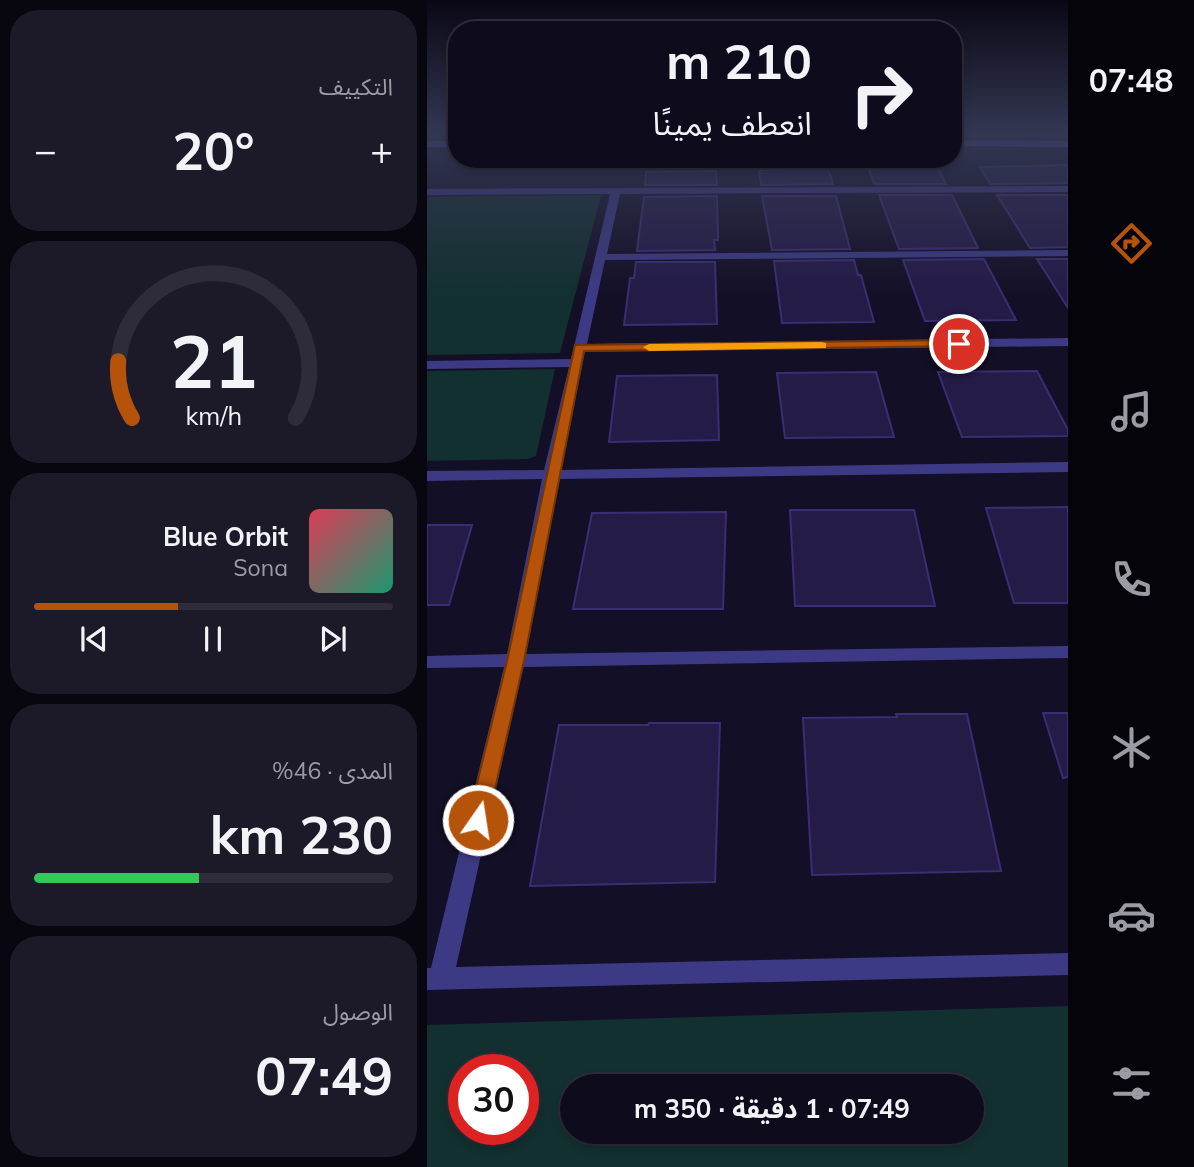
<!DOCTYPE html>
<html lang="ar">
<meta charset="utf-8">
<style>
:root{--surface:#0e0b1c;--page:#1c1929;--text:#f1f3f6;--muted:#9b9ba3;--line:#2e2b3b;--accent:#b45309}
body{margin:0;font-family:Mulish,"Noto Sans Arabic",sans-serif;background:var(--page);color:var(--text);direction:rtl;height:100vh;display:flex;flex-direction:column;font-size:26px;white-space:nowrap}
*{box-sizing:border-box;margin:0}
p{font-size:23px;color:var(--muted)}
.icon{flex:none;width:38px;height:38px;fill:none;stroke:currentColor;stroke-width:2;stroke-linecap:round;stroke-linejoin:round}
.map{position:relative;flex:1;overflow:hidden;direction:ltr}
.side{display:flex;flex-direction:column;gap:10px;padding:10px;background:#08060f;width:427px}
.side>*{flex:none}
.top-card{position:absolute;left:21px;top:21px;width:514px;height:147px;border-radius:28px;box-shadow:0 4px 10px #0003,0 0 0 2px var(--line);direction:rtl;background:#0e0b1c;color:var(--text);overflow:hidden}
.speed{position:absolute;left:21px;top:1054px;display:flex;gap:14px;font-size:35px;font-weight:700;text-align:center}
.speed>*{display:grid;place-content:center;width:91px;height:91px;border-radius:50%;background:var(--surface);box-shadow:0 4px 10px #0003,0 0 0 2px var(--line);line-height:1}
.speed .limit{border:10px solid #d22;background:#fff;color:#111}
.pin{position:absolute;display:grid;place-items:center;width:60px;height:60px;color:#fff;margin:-30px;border:4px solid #fff;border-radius:50%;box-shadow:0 2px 7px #0007}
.me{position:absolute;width:77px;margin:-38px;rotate:13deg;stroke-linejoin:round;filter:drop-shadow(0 0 5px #0008)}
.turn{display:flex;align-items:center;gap:24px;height:147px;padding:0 35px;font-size:32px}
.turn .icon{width:91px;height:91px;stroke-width:2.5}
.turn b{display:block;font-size:49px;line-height:60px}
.big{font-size:52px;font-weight:700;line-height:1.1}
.side .widget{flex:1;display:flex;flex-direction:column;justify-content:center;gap:10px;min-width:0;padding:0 24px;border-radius:28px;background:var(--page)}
.side .dial{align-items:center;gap:0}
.dial svg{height:182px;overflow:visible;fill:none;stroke:var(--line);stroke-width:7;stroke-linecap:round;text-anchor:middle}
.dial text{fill:var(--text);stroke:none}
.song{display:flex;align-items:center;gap:21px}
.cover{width:84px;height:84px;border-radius:10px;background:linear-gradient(135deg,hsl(350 70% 55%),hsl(160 70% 35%))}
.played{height:7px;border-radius:4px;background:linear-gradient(90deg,var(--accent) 40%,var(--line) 40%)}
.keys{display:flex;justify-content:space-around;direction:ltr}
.heat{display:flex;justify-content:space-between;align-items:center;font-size:38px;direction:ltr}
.charge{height:10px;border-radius:5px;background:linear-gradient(90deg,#34c759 46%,var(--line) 0)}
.trip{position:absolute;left:133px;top:1074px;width:424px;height:70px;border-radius:35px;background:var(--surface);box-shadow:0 4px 10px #0003,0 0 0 2px var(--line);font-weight:700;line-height:70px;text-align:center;direction:rtl}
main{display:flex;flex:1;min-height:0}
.menu{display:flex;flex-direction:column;width:126px;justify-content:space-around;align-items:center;background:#06040b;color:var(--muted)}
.menu .icon{width:49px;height:49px}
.menu .active{color:var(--accent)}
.menu b{font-size:32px;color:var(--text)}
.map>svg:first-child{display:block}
.green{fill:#12302f;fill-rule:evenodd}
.building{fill:#241b47;stroke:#3b2d73;stroke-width:2}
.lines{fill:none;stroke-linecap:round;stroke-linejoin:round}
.street{fill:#3d3a85;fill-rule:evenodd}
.secondary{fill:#6f6bff;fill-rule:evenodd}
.route{fill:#b45309;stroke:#753606;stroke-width:2}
.slow{fill:#f59e0b}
</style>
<main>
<nav class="menu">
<b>07:48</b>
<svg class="icon active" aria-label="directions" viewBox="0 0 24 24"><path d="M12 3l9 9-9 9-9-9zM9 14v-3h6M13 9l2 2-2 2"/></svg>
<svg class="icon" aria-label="music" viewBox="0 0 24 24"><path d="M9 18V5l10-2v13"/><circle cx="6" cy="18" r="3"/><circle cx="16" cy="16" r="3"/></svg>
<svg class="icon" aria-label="phone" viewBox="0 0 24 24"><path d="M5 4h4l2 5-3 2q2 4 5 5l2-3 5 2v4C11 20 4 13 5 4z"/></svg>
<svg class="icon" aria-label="climate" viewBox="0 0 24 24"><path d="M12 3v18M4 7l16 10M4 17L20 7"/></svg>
<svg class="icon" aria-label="car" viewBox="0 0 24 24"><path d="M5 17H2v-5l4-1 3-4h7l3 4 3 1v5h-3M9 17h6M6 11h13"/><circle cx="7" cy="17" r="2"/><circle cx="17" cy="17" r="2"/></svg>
<svg class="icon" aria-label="filters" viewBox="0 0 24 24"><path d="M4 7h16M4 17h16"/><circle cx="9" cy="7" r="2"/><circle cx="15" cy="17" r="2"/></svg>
</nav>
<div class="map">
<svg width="641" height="1167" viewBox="0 0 641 1167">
<rect width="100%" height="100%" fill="#130f26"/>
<g class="green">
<path d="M174 195 133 353 0 355V197Z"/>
<path d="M128 369 109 456 100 459 0 461V371Z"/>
<path d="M641 1006V1167H0V1025ZM96 1069V1129H37V1069ZM145 1087H544V1132H145Z"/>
</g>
<g class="building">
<path d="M641 165V183L563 184 553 167Z"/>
<path d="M511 168 519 184H447L442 170Z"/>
<path d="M401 169 406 184 334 185 332 170Z"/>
<path d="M289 171 290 185H218L219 172Z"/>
<path d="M452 195H525L551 248 472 249Z"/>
<path d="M570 195H641V247L603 248Z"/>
<path d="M290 196 291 240H287L288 250 210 251 217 197Z"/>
<path d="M335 196H409L423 249 345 250Z"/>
<path d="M557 259 589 320 498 321 476 260Z"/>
<path d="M610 259H641V308Z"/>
<path d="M427 260 431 275H434L447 322 355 323 347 261Z"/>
<path d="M209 262H288L290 324 197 325 203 278H207Z"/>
<path d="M610 371 641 430V436L535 437 511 372Z"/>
<path d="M449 372 467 437 358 438 350 373Z"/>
<path d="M290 375 292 440 182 442 190 376Z"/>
<path d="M641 507V603H587L559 508Z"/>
<path d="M363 510H487L508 606H368Z"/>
<path d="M299 512 296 609H146L165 513Z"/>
<path d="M0 525H45L22 605H0Z"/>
<path d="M616 713H641V777L636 778Z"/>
<path d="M469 714H540L574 871 385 875 376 718 470 717Z"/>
<path d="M222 723H293L288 882 103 886 132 725H221Z"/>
</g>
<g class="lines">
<path class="street" d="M641 186V192L193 194 180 254 641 250V256L178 260 160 344 641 338V346L158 352 133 470 641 462V472L131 479 99 654 641 646V658L96 667 29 967 641 953V975L0 990V968H4L77 667 0 668V656L80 654 115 479 0 481V471L117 470 142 367 0 369V361L144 359 183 194 0 195V189Z"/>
<g class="secondary">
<path d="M527 140 641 141V147L527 146Z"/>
<rect x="0" y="141" width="30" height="6"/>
</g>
</g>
<linearGradient id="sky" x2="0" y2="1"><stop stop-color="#0a0815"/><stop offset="0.45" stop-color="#333752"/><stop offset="1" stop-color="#333752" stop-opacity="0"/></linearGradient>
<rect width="641" height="296" fill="url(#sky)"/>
<path class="route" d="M532 340 536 341V346L157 351 97 661 61 820 58 826 51 828 44 826 41 820 80 661 148 345Z"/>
<path class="slow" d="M395 342 399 343V348L222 351 216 347 222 344Z"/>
</svg>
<div class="speed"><div class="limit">30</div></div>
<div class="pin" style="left:532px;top:344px;background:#d93025"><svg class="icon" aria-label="arrive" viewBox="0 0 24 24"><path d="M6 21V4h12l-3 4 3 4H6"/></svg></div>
<svg class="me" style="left:51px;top:820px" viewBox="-20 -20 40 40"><circle r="17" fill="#b45309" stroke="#fff" stroke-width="3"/><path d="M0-11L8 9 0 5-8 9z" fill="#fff"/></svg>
<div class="trip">07:49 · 1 دقيقة · 350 m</div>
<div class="top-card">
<div class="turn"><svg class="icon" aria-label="right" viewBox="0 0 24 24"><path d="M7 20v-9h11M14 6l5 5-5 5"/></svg><div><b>210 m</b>انعطف يمينًا</div></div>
</div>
</div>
<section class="side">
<div class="widget"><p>التكييف</p>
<div class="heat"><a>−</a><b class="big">20°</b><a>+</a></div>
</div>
<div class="widget dial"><svg viewBox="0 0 100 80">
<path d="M14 69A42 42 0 1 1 86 69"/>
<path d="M14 69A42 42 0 0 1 8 44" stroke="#b45309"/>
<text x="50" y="56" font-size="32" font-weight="700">21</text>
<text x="50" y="72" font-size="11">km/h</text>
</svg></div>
<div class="widget">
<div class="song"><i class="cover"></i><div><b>Blue Orbit</b><p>Sona</p></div></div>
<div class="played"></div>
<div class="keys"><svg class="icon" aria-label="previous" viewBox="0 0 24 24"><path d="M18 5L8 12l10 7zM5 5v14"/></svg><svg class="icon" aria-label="pause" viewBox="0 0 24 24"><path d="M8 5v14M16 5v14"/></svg><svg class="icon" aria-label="next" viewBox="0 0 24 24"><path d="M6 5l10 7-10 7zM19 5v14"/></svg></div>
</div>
<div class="widget"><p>المدى · 46%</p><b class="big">230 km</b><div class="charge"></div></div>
<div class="widget"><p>الوصول</p><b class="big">07:49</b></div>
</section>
</main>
